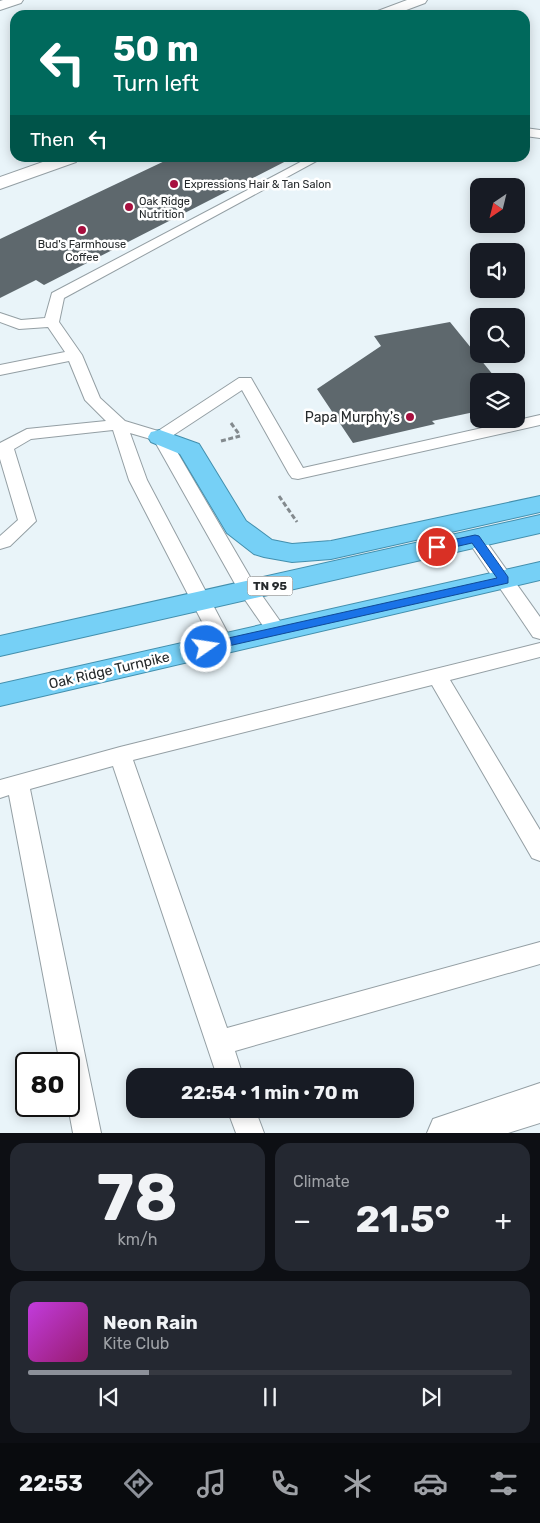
<!DOCTYPE html>
<meta charset="utf-8">
<style>
:root{--surface:#171b24;--page:#242831;--text:#f1f3f6;--muted:#9ea1a6;--line:#363941;--accent:#8c9099}
body{margin:0;font-family:Rubik,sans-serif;background:var(--page);color:var(--text);height:100vh;display:flex;flex-direction:column;font-size:19px;white-space:nowrap}
*{box-sizing:border-box;margin:0}
p{font-size:16px;color:var(--muted)}
.icon{flex:none;width:28px;height:28px;fill:none;stroke:currentColor;stroke-width:2;stroke-linecap:round;stroke-linejoin:round}
.map{position:relative;height:1133px;overflow:hidden}
.drawer{display:flex;flex-direction:column;gap:10px;padding:10px;background:#0d0f14;flex:1}
.drawer>*{flex:none}
.top-card{position:absolute;left:10px;top:10px;width:520px;height:152px;border-radius:15px;box-shadow:0 2px 12px #0003;background:#00695c;color:#fff;overflow:hidden}
.needle{width:32px;rotate:215deg}
.buttons{position:absolute;left:470px;top:178px;display:grid;gap:10px}
.buttons a{display:grid;place-items:center;width:55px;height:55px;border-radius:10px;background:var(--surface);box-shadow:0 2px 12px #0003;font-size:25px}
.speed{position:absolute;left:15px;top:1052px;display:flex;gap:10px;font-size:25px;font-weight:700;text-align:center}
.speed>*{display:grid;place-content:center;width:65px;height:65px;border-radius:50%;background:var(--surface);box-shadow:0 2px 12px #0003;line-height:1}
.speed .limit{border:2px solid #111;border-radius:8px;background:#fff;color:#111}
.pin{position:absolute;display:grid;place-items:center;width:42px;height:42px;color:#fff;margin:-21px;border:2px solid #fff;border-radius:50%;box-shadow:0 1px 5px #0007}
.me{position:absolute;width:55px;margin:-28px;rotate:77deg;stroke-linejoin:round;filter:drop-shadow(0 0 4px #0008)}
.turn{display:flex;align-items:center;gap:18px;height:105px;padding:0 20px;font-size:22px}
.turn .icon{width:65px;height:65px;stroke-width:2.5}
.turn b{display:block;font-size:35px;line-height:42px}
.then{display:flex;align-items:center;height:48px;padding:0 20px;background:#0003;gap:10px;font-size:19px}
.big{font-size:38px;font-weight:700;line-height:1.1}
.drawer .card{flex:1;display:flex;flex-direction:column;justify-content:center;gap:8px;min-width:0;padding:0 18px;border-radius:15px;background:var(--page)}
.drawer .dial{align-items:center;gap:0}
.dial b{font-size:65px;line-height:1}
.song{display:flex;align-items:center;gap:15px}
.cover{width:60px;height:60px;border-radius:8px;background:linear-gradient(135deg,hsl(290 70% 55%),hsl(320 70% 35%))}
.played{height:5px;border-radius:2px;background:linear-gradient(90deg,var(--accent) 25%,var(--line) 25%)}
.keys{display:flex;justify-content:space-around;direction:ltr}
.heat{display:flex;justify-content:space-between;align-items:center;font-size:28px;direction:ltr}
.drawer .tiles{flex:1;display:grid;gap:10px;grid-template-columns:1fr 1fr}
.card:last-child{grid-column:span 2}
.trip{position:absolute;left:126px;top:1068px;width:288px;height:50px;border-radius:15px;background:var(--surface);box-shadow:0 2px 12px #0003;font-weight:700;line-height:50px;text-align:center}
.tab-bar{display:flex;height:80px;justify-content:space-around;align-items:center;background:#090b0e;color:var(--muted)}
.tab-bar .icon{width:35px;height:35px}
.tab-bar .active{color:var(--accent)}
.tab-bar b{font-size:22px;color:var(--text)}
.map>svg:first-child{display:block}
.building{fill:#5e686d}
.lines{fill:none;stroke-linecap:round;stroke-linejoin:round}
.service-casing{stroke:#949fa4;stroke-width:2}
.minor-casing{stroke:#949fa4;stroke-width:2}
.tertiary-casing{stroke:#949fa4;stroke-width:2}
.trunk-casing{stroke:#438fad;stroke-width:2}
.path{stroke:#838a8e;stroke-width:3;stroke-dasharray:5 2.5;stroke-linecap:butt}
.service{fill:#fff;fill-rule:evenodd}
.minor{fill:#fff;fill-rule:evenodd}
.tertiary{fill:#fff;fill-rule:evenodd}
.trunk{fill:#76d0f6;fill-rule:evenodd}
.route{fill:#1a73e8;stroke:#114b97}
.poi-dot{fill:#a7103f;stroke:#fff;stroke-width:2}
.labels{text-anchor:middle;stroke-width:5;stroke-linejoin:round;paint-order:stroke}
.far-poi-label{font-size:11px;fill:#262a2c;stroke:#fff;text-anchor:start}
.shield{fill:#fff;stroke:#676a6b;stroke-width:1}
.shield-label{font-size:12px;font-weight:bold;fill:#262a2c}
.poi-label{font-size:14px;fill:#262a2c;stroke:#fff;text-anchor:end}
.street-label{font-size:14px;fill:#262a2c;stroke:#fff}
</style>
<div class="map">
<svg width="540" height="1133" viewBox="0 0 540 1133">
<rect width="100%" height="100%" fill="#e9f4f9"/>
<g class="building">
<path d="M171 158H292L44 285 36 280 0 298V239Z"/>
<path d="M450 322 498 381H479V411L432 421 435 424 353 443 317 389 381 346 374 336Z"/>
</g>
<g class="lines">
<g class="service-casing">
<g id="service">
<path d="M525 128 540 130V138L525 136Z"/>
<path d="M308 158H322L64 298 59 322 82 355 100 398 125 421 158 431 239 378H251L303 468 540 415V425L298 479 292 478 289 474 242 390 169 438 256 587 287 631 284 636 277 638 270 636 239 591 154 440 130 433 147 480 233 643 230 648 223 650 216 648 213 643 129 480 113 430 31 439 14 449 36 521 10 546 0 549V536L18 520 0 459V443L27 429 106 421 85 400 69 361 0 375V365L65 352 48 327 19 329 0 322V313L21 320 45 318 52 293Z"/>
<path d="M475 532 481 534 540 617V639L533 637 466 538 469 534Z"/>
<path d="M540 643V657L450 680 540 830V861L532 858 432 685 133 760 227 1028 540 942V964L235 1051 243 1076H217L113 766 30 789 101 1133H73L68 1106 69 1064H60L9 795 0 798V780L120 747Z"/>
<path d="M227 1109H255L264 1133H236Z"/>
</g>
</g>
<g class="minor-casing">
<g id="minor">
<path d="M3 0H23L21 3 0 10V1Z"/>
<path d="M407 0H427L425 3 393 15H373L375 12Z"/>
<path d="M54 158H79L76 162 0 189V177Z"/>
</g>
</g>
<g class="tertiary-casing">
<path id="tertiary" d="M540 1083V1123L508 1133H427L433 1119Z"/>
</g>
<g class="trunk-casing">
<g id="trunk">
<path d="M160 430 199 444 246 521 272 540 292 544 331 541 540 496V512L331 559 292 562 264 557 254 554 227 533 180 454 151 442 148 437 151 432Z"/>
<path d="M540 515V533L0 656V636Z"/>
<path d="M540 562V580L0 706V684Z"/>
</g>
</g>
<g class="path">
<path d="M231 423 239 434"/>
<path d="M221 441 240 436"/>
<path d="M279 496 297 522"/>
</g>
<use href="#service" class="service"/>
<use href="#minor" class="minor"/>
<use href="#tertiary" class="tertiary"/>
<use href="#trunk" class="trunk"/>
</g>
<path class="route" d="M475 535 479 536 508 577V583L206 651 200 647 206 643 497 578 472 543 437 551 432 547 433 544Z"/>
<g class="poi-dot">
<circle cx="174" cy="184" r="5"/>
<circle cx="129" cy="207" r="5"/>
<circle cx="82" cy="230" r="5"/>
<circle cx="410" cy="417" r="5"/>
</g>
<g class="labels">
<g class="far-poi-label">
<text x="184" y="188">Expressions Hair &amp; Tan Salon</text>
<text x="139" y="205">Oak Ridge<tspan x="139" dy="13">Nutrition</tspan></text>
<text x="82" y="248" text-anchor="middle">Bud's Farmhouse<tspan x="82" dy="13">Coffee</tspan></text>
</g>
<rect class="shield" x="247.5" y="576.5" width="45" height="19" rx="4"/>
<g class="shield-label">
<text x="270" y="590">TN 95</text>
</g>
<g class="poi-label">
<text x="400" y="422">Papa Murphy's</text>
</g>
<g class="street-label">
<text transform="translate(109 670) rotate(-13)" y="5">Oak Ridge Turnpike</text>
</g>
</g>
</svg>
<div class="buttons">
<a><svg class="needle" viewBox="-14 -14 28 28"><path d="M0-13l5 13h-10z" fill="#e53935"/><path d="M0 13l5-13h-10z" fill="#9ea1a6"/></svg></a>
<a><svg class="icon" aria-label="sound" viewBox="0 0 24 24"><path d="M4 9h4l5-4v14l-5-4H4zM17 9q2 3 0 6"/></svg></a>
<a><svg class="icon" aria-label="search" viewBox="0 0 24 24"><circle cx="10" cy="10" r="6"/><path d="M15 15l6 6"/></svg></a>
<a><svg class="icon" aria-label="layers" viewBox="0 0 24 24"><path d="M12 4l9 5-9 5-9-5zM3 14l9 5 9-5"/></svg></a>
</div>
<div class="speed"><div class="limit">80</div></div>
<div class="pin" style="left:437px;top:547px;background:#d93025"><svg class="icon" aria-label="arrive" viewBox="0 0 24 24"><path d="M6 21V4h12l-3 4 3 4H6"/></svg></div>
<svg class="me" style="left:206px;top:647px" viewBox="-20 -20 40 40"><circle r="17" fill="#1a73e8" stroke="#fff" stroke-width="3"/><path d="M0-11L8 9 0 5-8 9z" fill="#fff"/></svg>
<div class="trip">22:54 · 1 min · 70 m</div>
<div class="top-card">
<div class="turn"><svg class="icon" aria-label="left" viewBox="0 0 24 24"><path d="M17 20v-9H6M10 6l-5 5 5 5"/></svg><div><b>50 m</b>Turn left</div></div>
<div class="then">Then<svg class="icon" aria-label="left" viewBox="0 0 24 24"><path d="M17 20v-9H6M10 6l-5 5 5 5"/></svg></div>
</div>
</div>
<section class="drawer">
<div class="tiles">
<div class="card dial"><b>78</b><p>km/h</p></div>
<div class="card"><p>Climate</p>
<div class="heat"><a>−</a><b class="big">21.5°</b><a>+</a></div>
</div>
<div class="card">
<div class="song"><i class="cover"></i><div><b>Neon Rain</b><p>Kite Club</p></div></div>
<div class="played"></div>
<div class="keys"><svg class="icon" aria-label="previous" viewBox="0 0 24 24"><path d="M18 5L8 12l10 7zM5 5v14"/></svg><svg class="icon" aria-label="pause" viewBox="0 0 24 24"><path d="M8 5v14M16 5v14"/></svg><svg class="icon" aria-label="next" viewBox="0 0 24 24"><path d="M6 5l10 7-10 7zM19 5v14"/></svg></div>
</div>
</div>
</section>
<nav class="tab-bar">
<b>22:53</b>
<svg class="icon active" aria-label="directions" viewBox="0 0 24 24"><path d="M12 3l9 9-9 9-9-9zM9 14v-3h6M13 9l2 2-2 2"/></svg>
<svg class="icon" aria-label="music" viewBox="0 0 24 24"><path d="M9 18V5l10-2v13"/><circle cx="6" cy="18" r="3"/><circle cx="16" cy="16" r="3"/></svg>
<svg class="icon" aria-label="phone" viewBox="0 0 24 24"><path d="M5 4h4l2 5-3 2q2 4 5 5l2-3 5 2v4C11 20 4 13 5 4z"/></svg>
<svg class="icon" aria-label="climate" viewBox="0 0 24 24"><path d="M12 3v18M4 7l16 10M4 17L20 7"/></svg>
<svg class="icon" aria-label="car" viewBox="0 0 24 24"><path d="M5 17H2v-5l4-1 3-4h7l3 4 3 1v5h-3M9 17h6M6 11h13"/><circle cx="7" cy="17" r="2"/><circle cx="17" cy="17" r="2"/></svg>
<svg class="icon" aria-label="filters" viewBox="0 0 24 24"><path d="M4 7h16M4 17h16"/><circle cx="9" cy="7" r="2"/><circle cx="15" cy="17" r="2"/></svg>
</nav>
